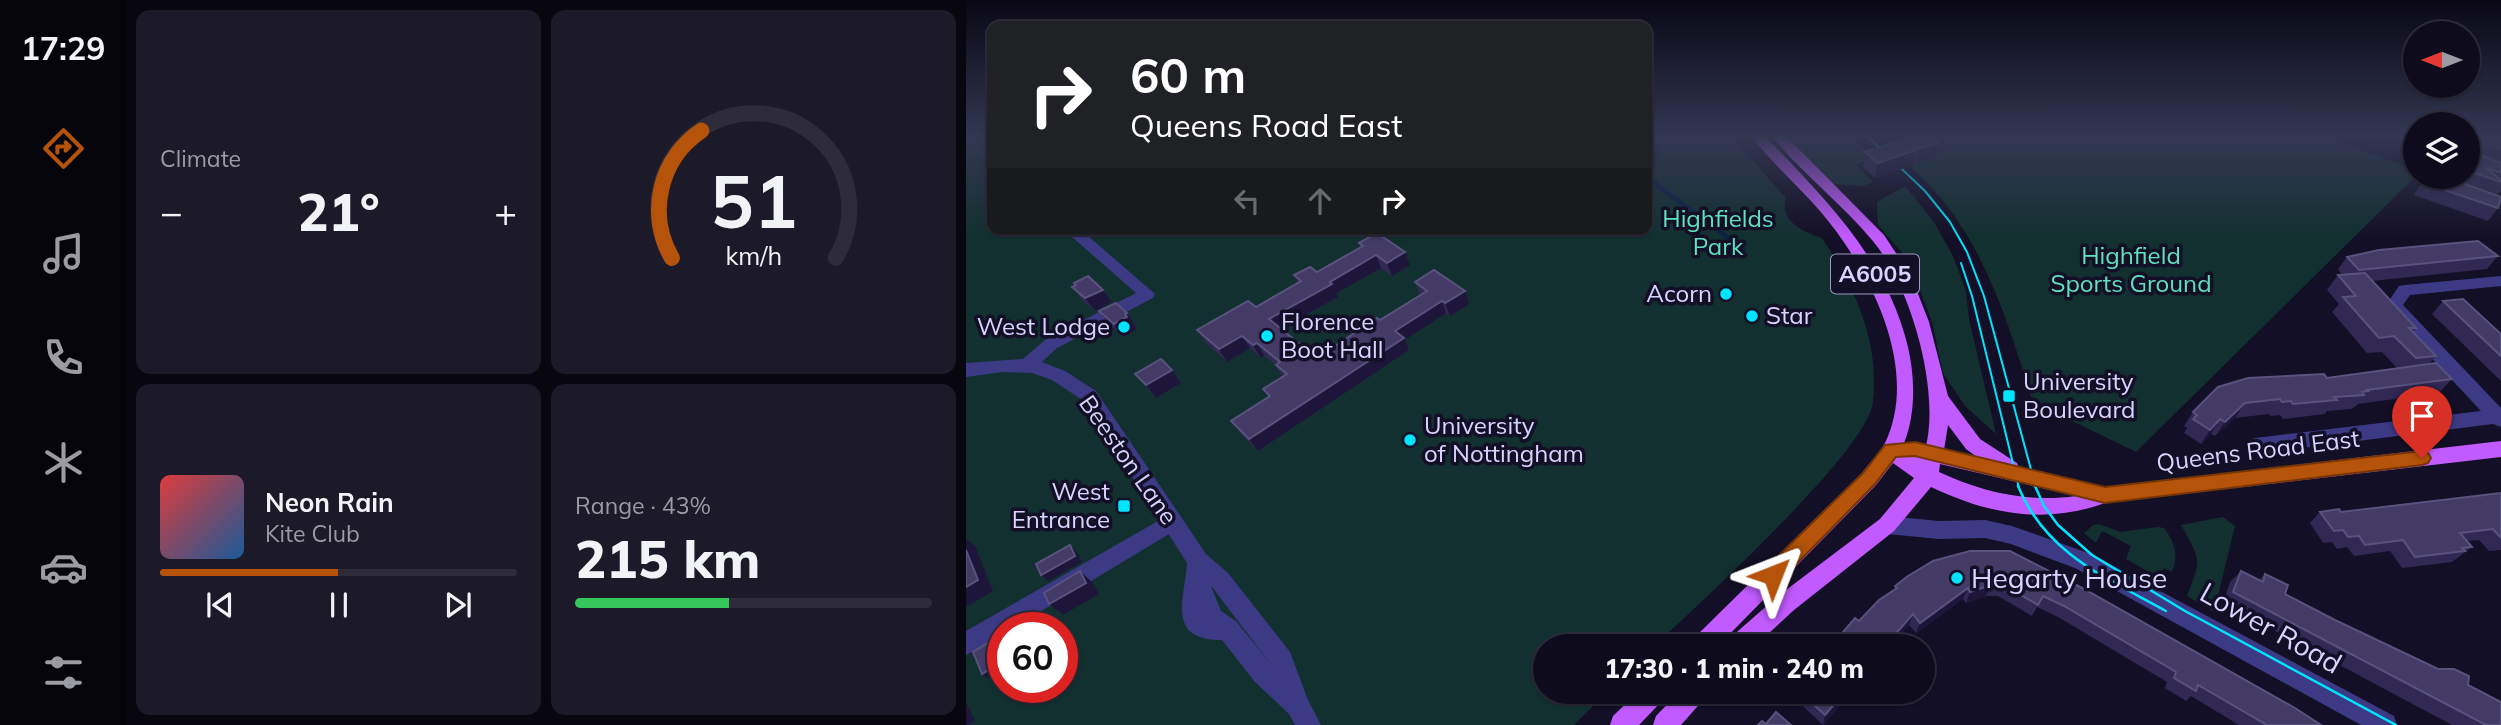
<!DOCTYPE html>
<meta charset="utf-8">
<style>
:root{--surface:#0e0b1c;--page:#1c1929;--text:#f1f3f6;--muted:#9b9ba3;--line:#2e2b3b;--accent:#b45309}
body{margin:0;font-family:Mulish,sans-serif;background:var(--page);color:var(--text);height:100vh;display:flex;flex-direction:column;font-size:26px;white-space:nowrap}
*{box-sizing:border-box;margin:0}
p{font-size:23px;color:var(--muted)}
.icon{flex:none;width:38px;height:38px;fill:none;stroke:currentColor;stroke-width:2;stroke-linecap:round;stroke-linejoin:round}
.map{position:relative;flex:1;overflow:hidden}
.drawer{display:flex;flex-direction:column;gap:10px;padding:10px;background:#08060f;width:840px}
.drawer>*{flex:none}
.hud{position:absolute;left:21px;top:21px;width:665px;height:214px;border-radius:14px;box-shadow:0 2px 5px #0004,0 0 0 2px var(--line);background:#202124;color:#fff;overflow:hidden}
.needle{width:46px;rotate:270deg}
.fabs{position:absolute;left:1437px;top:21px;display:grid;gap:14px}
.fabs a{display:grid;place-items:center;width:77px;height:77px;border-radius:50%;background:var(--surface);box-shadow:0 2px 5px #0004,0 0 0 2px var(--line);font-size:35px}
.speed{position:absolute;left:21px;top:612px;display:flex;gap:14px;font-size:35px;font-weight:700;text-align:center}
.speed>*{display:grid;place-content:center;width:91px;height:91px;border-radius:50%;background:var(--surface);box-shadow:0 2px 5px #0004,0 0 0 2px var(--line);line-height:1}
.speed .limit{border:10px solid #d22;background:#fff;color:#111}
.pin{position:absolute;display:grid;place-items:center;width:60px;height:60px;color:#fff;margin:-72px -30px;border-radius:50% 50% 50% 0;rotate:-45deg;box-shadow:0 0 7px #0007}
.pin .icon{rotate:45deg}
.me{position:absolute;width:77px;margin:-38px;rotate:45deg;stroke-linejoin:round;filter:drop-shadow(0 0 5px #0008)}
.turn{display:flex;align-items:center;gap:24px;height:147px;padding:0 28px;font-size:32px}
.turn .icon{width:91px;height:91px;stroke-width:2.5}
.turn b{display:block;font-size:49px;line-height:60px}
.lanes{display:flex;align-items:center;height:66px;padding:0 28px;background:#0003;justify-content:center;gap:35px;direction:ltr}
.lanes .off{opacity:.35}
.big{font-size:52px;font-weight:800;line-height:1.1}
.drawer .tile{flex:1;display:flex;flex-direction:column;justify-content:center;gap:10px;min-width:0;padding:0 24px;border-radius:14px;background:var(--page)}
.drawer .dial{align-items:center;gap:0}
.dial svg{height:182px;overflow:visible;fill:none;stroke:var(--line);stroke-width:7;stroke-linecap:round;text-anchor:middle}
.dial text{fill:var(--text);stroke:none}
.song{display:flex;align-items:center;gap:21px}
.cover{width:84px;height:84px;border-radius:10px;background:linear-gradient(135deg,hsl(0 70% 55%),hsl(210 70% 35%))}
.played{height:7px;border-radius:4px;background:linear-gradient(90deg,var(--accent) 50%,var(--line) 50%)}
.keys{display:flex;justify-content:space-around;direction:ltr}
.heat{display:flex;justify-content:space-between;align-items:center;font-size:38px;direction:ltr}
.charge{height:10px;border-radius:5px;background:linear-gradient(90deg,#34c759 43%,var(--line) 0)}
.drawer .tiles{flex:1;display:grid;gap:10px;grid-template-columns:repeat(2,1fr)}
.trip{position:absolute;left:567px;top:634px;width:402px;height:70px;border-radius:35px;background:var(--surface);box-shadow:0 2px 5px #0004,0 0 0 2px var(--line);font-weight:800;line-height:70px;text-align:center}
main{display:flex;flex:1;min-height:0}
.menu{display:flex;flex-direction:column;width:126px;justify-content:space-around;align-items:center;background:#06040b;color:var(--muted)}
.menu .icon{width:49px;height:49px}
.menu .current{color:var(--accent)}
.menu b{font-size:32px;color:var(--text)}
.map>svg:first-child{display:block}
.green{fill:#12302f;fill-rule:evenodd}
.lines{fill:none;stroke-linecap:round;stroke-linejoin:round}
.stream{stroke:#0a1f44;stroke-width:4.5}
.minor{fill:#3d3a85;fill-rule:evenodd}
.tertiary{fill:#3d3a85;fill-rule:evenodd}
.primary{fill:#c25bff;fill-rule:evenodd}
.tram-far1{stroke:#00e5ff;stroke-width:2}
.tram{stroke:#00e5ff;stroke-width:2.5}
.wall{fill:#312854}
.shaded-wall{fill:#1d163a}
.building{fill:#433a66;stroke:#5a527e;stroke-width:2}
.route{fill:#b45309;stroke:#753606;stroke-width:2}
.poi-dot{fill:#00e5ff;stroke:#130f26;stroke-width:2.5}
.labels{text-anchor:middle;stroke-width:7;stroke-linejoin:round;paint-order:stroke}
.shield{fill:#130f26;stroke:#9e99be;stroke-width:2}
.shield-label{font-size:23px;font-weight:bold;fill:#d9d4ff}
.park-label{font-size:24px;fill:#5fe0c0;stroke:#130f26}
.poi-label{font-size:24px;fill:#d9d4ff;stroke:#130f26;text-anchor:start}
.street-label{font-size:24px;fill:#d9d4ff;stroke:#130f26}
.near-poi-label{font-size:28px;fill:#d9d4ff;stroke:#130f26;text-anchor:start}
.near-street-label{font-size:28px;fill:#d9d4ff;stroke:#130f26}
</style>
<main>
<nav class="menu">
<b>17:29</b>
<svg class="icon current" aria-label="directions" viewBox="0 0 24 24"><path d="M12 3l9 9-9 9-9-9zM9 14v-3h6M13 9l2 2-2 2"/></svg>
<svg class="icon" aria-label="music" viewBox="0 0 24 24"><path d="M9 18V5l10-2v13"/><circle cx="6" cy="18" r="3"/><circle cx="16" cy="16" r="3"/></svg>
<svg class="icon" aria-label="phone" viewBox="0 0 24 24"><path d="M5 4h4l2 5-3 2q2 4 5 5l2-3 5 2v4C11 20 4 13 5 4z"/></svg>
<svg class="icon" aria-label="climate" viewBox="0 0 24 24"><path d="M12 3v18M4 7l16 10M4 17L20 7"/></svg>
<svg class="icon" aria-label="car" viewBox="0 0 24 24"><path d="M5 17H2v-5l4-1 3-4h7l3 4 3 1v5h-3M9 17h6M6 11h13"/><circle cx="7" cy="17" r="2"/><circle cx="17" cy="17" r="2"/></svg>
<svg class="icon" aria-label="filters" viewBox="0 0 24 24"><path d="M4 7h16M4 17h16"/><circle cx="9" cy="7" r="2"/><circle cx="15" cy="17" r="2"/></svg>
</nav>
<section class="drawer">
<div class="tiles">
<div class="tile"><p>Climate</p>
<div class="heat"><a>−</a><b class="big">21°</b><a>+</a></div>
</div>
<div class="tile dial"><svg viewBox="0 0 100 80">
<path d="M14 69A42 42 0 1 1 86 69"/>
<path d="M14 69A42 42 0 0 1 27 13" stroke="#b45309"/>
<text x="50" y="56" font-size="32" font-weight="700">51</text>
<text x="50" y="72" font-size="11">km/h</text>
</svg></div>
<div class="tile">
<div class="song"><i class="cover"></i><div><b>Neon Rain</b><p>Kite Club</p></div></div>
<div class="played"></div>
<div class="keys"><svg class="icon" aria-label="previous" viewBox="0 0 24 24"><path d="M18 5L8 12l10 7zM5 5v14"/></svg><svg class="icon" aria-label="pause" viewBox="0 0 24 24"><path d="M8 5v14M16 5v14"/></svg><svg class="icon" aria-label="next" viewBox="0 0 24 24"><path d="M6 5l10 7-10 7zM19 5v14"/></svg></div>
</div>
<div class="tile"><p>Range · 43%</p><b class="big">215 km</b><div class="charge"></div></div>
</div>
</section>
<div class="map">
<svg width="1535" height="725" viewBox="0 0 1535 725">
<rect width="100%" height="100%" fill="#130f26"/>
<g class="green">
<path d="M0 136H26V229H681V136H765L820 198C812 220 838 233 856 238 888 286 914 341 907 402 902 451 731 605 689 646H579V691H642L608 725H0ZM37 628H96V688H37Z"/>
<path d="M821 136H884L907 157 890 165 907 182 898 186 867 184Z"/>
<path d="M912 136H1358L1449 170V177L1170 452 1067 402C1045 333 1024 259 977 201 958 177 935 157 912 136Z"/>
<path d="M939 186 968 222 987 256 1000 291 1003 319 1030 434 999 406 977 373 966 322 943 261 912 225 911 202Z"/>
<path d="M1257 517 1269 526 1248 612 1221 596C1236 557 1235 562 1215 525Z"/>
<path d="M1133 524 1154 532 1192 527 1198 528C1209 543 1213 555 1206 572L1198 568 1193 578 1160 559 1165 546 1136 531 1130 543 1118 533 1127 525Z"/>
</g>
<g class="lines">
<g class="stream">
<path d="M681 170 700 136"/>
<path d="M681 174 693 187 778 249"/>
</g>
<g class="minor">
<path d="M1432 136H1449V144Z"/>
<path d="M1535 276V286L1444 295 1437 305 1535 408V427L1527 424 1289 454 1282 451 1279 446 1282 441 1289 438 1515 411 1428 318 1420 305 1433 286 1439 285Z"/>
<path d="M206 513 213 516 216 522 213 528 47 628H37V635L0 655V631Z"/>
<path d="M921 516 973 521 1019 520 1046 526 1125 554 1428 716 1431 725H1395L1109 568 1045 544 1019 538 973 539 921 534 914 531 911 525 914 519Z"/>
</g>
<path class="tertiary" d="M97 229H114L189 294 187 298 91 348 76 362 99 371 130 391 240 554 262 573 324 652 342 700 355 725H329L323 714 289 682 256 640C199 640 219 598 221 563L118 401 86 380 66 373 37 372 0 377V363L57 359 79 340 170 293ZM245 586 246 587 307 667 270 621 255 611Z"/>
<g class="primary">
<path d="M785 136H799C859 199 921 259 942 347 949 378 950 413 938 443L960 446C974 388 944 284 906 240 875 203 836 174 806 136H820L918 235 945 276 963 322 982 396 1014 439 1051 463 1053 468 1139 487 1535 441V457L1139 503C1078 525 1022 514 965 487L928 531 828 610 789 646H761L764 638 812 596 914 519 948 478 927 463 910 485 752 646H725L728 638 896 473C903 463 913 454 919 443 955 368 903 268 854 211 832 186 806 163 785 136ZM982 425 1000 449 1015 460 978 450ZM974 464 1110 496C1062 503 1016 492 973 472Z"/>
<path d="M673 691H702L698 699 673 725H644L647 716Z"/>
<path d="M714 691H742L738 699 715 725H687L690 716Z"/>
</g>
<g class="tram-far1">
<path d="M901 136 959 191 984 222 1001 252 1018 296 1070 488"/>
<path d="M995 263 1006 296 1053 488"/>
</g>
<g class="tram">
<path d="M1052 486C1080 554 1139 577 1200 611"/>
<path d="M1069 486 1078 506 1092 525 1126 555 1219 611 1430 725"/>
</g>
</g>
<g class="wall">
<path d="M1502 136H1535V191L1531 195 1532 208 1522 221 1448 195 1459 177H1502Z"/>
<path d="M938 137 970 158 950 164 947 162V165L909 178 897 167 899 152 937 140Z"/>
<path d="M393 243 439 252 444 265 426 276 415 268 371 293 372 297 315 329 351 358 454 295 449 282 503 304 484 316 480 313 439 340 443 350 292 451 274 433 265 421 302 397 297 389 317 377 310 366 298 355 295 358 284 348 261 362 239 342 231 330 290 307 332 283 328 275 351 272 395 247Z"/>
<path d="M1532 256 1521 269 1406 281 1450 328 1447 332 1470 356 1463 364 1486 379 1473 393 1392 404 1386 409 1361 411 1359 414 1317 419 1314 415 1305 416 1303 414 1269 418 1249 436 1245 434 1235 444 1218 433 1221 428 1218 426 1227 412 1361 378 1432 369 1416 352 1401 353 1366 312 1373 304 1361 290 1372 275H1376L1372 269 1381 257Z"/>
<path d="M106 287 137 290 146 302 129 311 116 300Z"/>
<path d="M1477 301 1535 334V381L1466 314Z"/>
<path d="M133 311 161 313 170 326H169L171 329 157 337 143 324Z"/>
<path d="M169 374 215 383 190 398 179 386Z"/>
<path d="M1535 493V550L1523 551 1513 540 1501 541 1506 547 1486 562 1436 568 1424 551 1388 556 1381 547 1371 549 1366 542 1357 543 1344 523 1354 512H1375Z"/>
<path d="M1004 551 1355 725H1273L1225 696 1220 701 1199 688 1201 682 1092 617 1071 607 1066 616 1032 596H1020L1000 603 997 599 950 633 943 625 925 646H865L928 590 929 586Z"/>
<path d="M1275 571 1293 580 1299 574 1319 594 1369 620 1502 685 1535 725H1486L1257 603 1264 582Z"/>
<path d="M827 691H886L857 725 827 697Z"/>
</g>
<g class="shaded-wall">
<path d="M973 143 970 158 950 164 953 149Z"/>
<path d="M950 150 947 165 909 178 912 163Z"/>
<path d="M439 252 444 265 426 276 421 263Z"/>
<path d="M410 255 415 268 371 293 372 297 310 331 303 319Z"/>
<path d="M137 290 146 302 129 311 119 298Z"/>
<path d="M499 291 503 304 484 316 479 303Z"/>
<path d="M476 301 480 313 439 340 443 350 292 451 283 439 429 331Z"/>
<path d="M161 313 170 326H169L171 329 157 337 148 324Z"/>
<path d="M276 336 284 348 261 362 253 349Z"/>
<path d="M291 343 298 355 295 358 287 345Z"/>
<path d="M206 370 215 383 190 398 180 385Z"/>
<path d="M1279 403 1269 418 1249 436 1259 422Z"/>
<path d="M1254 419 1245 434 1235 444 1244 430Z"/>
<path d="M0 539 9 546 27 591 0 607Z"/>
<path d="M104 545 110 551 116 562 82 581 75 575Z"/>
<path d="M114 571 127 583 133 594 97 615 83 604Z"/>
<path d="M1025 585 1020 596 1000 603 1004 592Z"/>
<path d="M1002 588 997 599 950 633 954 623Z"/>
<path d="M947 614 943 625 925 646H919Z"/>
<path d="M37 661V681L32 684 16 674Z"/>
<path d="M880 691H886L857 725 859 715Z"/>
<path d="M0 702 9 721 3 725H0Z"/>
</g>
<g class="building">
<path d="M940 136H965L973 143 953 149 948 146 950 150 912 163 899 152 940 139 938 137Z"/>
<path d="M1502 136H1535V149L1511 141 1508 143 1509 153 1535 163V173L1520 168 1535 180V182L1502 171Z"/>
<path d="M1460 177H1480L1535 197 1532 208 1457 183Z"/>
<path d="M411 233 439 252 421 263 410 255 364 282 366 284 303 319 351 358 411 318 414 320 461 291 449 282 468 270 499 291 479 303 476 301 429 331 438 338 283 439 265 421 304 396 297 389 321 374 310 365 314 362 291 343 287 345 276 336 253 349 231 330 282 301 290 307 335 281 328 275 344 267 351 272 397 246 393 243Z"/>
<path d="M1512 241 1532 256 1393 270 1381 257 1413 250Z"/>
<path d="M1399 273 1450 328H1443L1470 356 1450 358 1428 336 1413 338 1377 297 1390 296 1372 275Z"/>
<path d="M122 276 137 290 119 298 106 287 110 285 108 283Z"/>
<path d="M1497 299 1535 334V356L1477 301Z"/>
<path d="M150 303 161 313 159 314 161 317 148 324 133 311Z"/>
<path d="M195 359 206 370 180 385 169 374Z"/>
<path d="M1470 363 1486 379 1401 390 1402 391 1396 392 1398 395 1368 397 1371 400 1327 404 1325 401 1316 402 1314 399 1279 403 1259 422 1254 419 1244 430 1227 419 1231 415 1227 412 1252 387 1282 378 1358 374 1361 378Z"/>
<path d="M1535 493V538L1527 529 1494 533 1506 547 1496 548 1499 551 1449 557 1437 540 1399 545 1393 536 1382 537 1377 530 1368 531 1354 512 1373 509 1375 512Z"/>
<path d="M104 545 109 556 75 575 70 564Z"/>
<path d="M0 550 12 580 0 587Z"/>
<path d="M1004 551H1044L1118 589 1329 708 1355 725H1301L1232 685 1230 691 1208 678 1210 672 1098 606 1077 596 1072 605 1037 585H1025L1004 592 1002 588 954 623 947 614 919 646H865L889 618 893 621 913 600 931 588 929 586 942 576 967 561Z"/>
<path d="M114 571 120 583 83 604 78 593Z"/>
<path d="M1275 571 1297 582 1299 574 1322 585 1319 594 1369 620 1472 669H1488L1503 676 1502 685 1535 702V725H1520L1267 592Z"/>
<path d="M56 623 58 628H47Z"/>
<path d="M37 634V661L16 674 7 652Z"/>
<path d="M833 691H880L859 715Z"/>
<path d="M810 712 825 725H792L796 721 800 724Z"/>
</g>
<linearGradient id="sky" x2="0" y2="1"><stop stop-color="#0a0815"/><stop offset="0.57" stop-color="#333752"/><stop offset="1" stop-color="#333752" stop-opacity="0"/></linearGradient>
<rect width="1535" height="238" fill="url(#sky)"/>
<path class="route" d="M949 442 1139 487 1456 451 1462 453 1465 458 1462 463 1456 465 1139 503 949 456 930 457 909 484 814 581 807 584 800 581 797 575 800 568 897 473 919 445Z"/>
<g class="poi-dot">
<circle cx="760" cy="294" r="7"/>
<circle cx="786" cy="316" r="7"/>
<circle cx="158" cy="327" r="7"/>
<circle cx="301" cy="336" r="7"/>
<rect x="1036" y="389" width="14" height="14" rx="3.5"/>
<circle cx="444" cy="440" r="7"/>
<rect x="151" y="499" width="14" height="14" rx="3.5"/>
<circle cx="991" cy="578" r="7"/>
</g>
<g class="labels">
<rect class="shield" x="865" y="254.5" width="88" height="39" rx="5"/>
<g class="shield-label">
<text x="909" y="282">A6005</text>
</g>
<g class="park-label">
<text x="752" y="227">Highfields<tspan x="752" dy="28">Park</tspan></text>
<text x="1165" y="264">Highfield<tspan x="1165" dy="28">Sports Ground</tspan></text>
</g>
<g class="poi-label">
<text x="746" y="302" text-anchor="end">Acorn</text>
<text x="800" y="324">Star</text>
<text x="315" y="330">Florence<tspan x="315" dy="28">Boot Hall</tspan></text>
<text x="144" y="335" text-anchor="end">West Lodge</text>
<text x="1057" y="390">University<tspan x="1057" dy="28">Boulevard</tspan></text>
<text x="458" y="434">University<tspan x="458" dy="28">of Nottingham</tspan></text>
<text x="144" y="500" text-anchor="end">West<tspan x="144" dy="28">Entrance</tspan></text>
</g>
<g class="street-label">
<text transform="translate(1292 451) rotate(-7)" y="8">Queens Road East</text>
<text transform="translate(162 460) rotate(55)" y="8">Beeston Lane</text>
</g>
<g class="near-poi-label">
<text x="1005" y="588">Hegarty House</text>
</g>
<g class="near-street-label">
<text transform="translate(1305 628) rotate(29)" y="10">Lower Road</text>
</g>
</g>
</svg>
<div class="fabs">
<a><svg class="needle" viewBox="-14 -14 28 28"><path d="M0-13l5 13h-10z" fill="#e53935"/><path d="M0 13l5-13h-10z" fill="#9b9ba3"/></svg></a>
<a><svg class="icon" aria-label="layers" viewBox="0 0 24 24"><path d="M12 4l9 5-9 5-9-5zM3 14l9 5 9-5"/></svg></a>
</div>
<div class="speed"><div class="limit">60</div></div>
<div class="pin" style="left:1456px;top:458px;background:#d93025"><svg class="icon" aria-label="arrive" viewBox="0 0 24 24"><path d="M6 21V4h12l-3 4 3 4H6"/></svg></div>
<svg class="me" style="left:807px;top:575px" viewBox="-20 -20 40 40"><path d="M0-17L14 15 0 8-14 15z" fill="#b45309" stroke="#fff" stroke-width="4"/></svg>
<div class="trip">17:30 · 1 min · 240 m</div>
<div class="hud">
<div class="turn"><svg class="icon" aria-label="right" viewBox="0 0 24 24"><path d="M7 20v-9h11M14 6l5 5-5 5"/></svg><div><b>60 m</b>Queens Road East</div></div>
<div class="lanes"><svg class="icon off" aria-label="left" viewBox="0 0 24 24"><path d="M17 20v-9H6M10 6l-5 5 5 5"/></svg><svg class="icon off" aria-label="ahead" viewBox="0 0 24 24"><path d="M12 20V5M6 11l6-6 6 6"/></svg><svg class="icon" aria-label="right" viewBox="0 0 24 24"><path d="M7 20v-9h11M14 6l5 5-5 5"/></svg></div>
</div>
</div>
</main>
